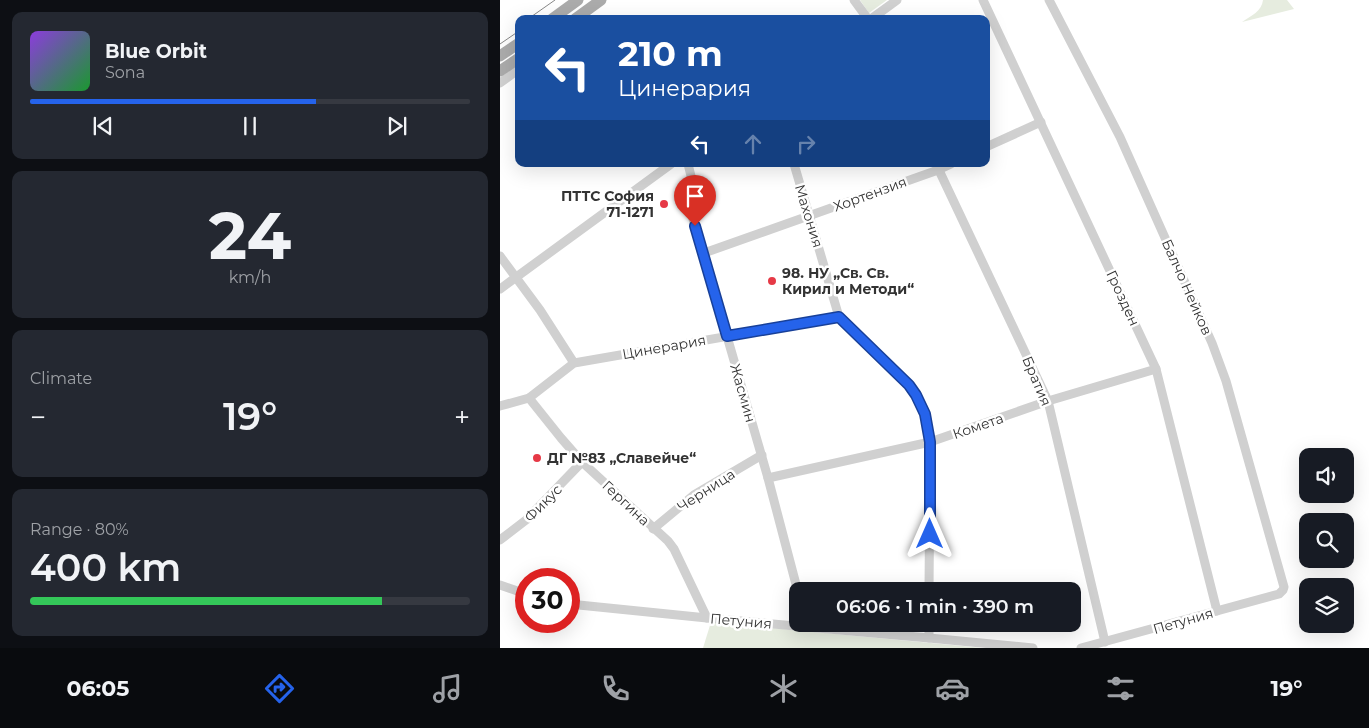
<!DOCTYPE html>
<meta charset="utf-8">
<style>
:root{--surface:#171b24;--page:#242831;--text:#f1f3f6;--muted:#9ea1a6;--line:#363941;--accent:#2563eb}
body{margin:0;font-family:Montserrat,sans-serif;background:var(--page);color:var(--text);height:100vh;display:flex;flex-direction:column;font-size:19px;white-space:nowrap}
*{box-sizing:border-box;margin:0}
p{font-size:16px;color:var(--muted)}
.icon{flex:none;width:28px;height:28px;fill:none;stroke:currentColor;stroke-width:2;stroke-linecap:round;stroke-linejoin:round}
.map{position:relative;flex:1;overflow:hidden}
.drawer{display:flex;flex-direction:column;gap:12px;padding:12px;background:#0d0f14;width:500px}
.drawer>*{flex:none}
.guide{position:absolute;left:15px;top:15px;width:475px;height:152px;border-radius:10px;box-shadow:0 5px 20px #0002;background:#1a4fa0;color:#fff;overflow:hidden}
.controls{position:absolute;left:799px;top:448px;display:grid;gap:10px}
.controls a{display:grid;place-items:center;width:55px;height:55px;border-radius:10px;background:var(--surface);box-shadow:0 5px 20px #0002;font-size:25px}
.speed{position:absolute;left:15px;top:568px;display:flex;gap:10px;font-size:25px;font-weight:700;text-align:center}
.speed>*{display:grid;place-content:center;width:65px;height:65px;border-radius:50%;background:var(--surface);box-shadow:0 5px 20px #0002;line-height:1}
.speed .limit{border:8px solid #d22;background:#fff;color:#111}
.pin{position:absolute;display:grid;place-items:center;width:42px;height:42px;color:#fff;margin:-51px -21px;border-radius:50% 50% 50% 0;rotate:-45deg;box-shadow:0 0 5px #0007}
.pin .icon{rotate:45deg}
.me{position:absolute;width:55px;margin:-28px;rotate:0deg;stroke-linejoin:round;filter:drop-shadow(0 0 4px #0008)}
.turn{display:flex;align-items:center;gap:18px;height:105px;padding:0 20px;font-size:22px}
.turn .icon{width:65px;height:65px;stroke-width:2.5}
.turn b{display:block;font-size:35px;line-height:42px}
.lanes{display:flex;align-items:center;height:48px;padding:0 20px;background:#0003;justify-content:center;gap:25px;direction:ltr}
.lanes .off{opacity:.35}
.big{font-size:38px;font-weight:600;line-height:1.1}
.drawer .widget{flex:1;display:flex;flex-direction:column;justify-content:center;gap:8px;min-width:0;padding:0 18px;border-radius:10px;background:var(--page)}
.drawer .dial{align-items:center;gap:0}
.dial b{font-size:65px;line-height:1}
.song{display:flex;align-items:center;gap:15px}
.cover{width:60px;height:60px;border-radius:8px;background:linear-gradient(135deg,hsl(270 70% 55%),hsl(130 70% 35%))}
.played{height:5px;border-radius:2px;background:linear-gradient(90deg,var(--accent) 65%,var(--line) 65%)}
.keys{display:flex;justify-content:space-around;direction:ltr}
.heat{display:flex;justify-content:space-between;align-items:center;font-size:28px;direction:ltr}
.charge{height:8px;border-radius:4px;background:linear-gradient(90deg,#34c759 80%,var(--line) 0)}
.trip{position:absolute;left:289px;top:582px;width:292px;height:50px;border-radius:10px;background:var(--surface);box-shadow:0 5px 20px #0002;font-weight:600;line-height:50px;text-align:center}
.menu{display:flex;height:80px;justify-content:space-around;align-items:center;background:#090b0e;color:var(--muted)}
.menu .icon{width:35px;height:35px}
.menu .on{color:var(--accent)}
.menu b{font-size:22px;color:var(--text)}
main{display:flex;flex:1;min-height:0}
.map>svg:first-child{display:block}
.green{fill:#e6ecdf}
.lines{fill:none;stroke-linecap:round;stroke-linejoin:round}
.minor{stroke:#d0d0d0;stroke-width:9}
.major{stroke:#ababab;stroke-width:11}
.tram{stroke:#888;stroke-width:1}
.route-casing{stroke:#184099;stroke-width:12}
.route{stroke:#2563eb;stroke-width:9}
.poi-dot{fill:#e63946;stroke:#fff;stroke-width:2}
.labels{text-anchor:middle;stroke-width:5;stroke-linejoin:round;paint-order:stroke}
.street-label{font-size:14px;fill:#333;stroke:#fff}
.poi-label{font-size:14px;font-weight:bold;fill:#333;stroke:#fff;text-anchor:start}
</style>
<main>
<section class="drawer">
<div class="widget">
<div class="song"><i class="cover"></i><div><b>Blue Orbit</b><p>Sona</p></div></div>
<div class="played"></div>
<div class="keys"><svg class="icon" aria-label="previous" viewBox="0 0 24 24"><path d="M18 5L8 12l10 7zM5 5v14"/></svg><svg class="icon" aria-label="pause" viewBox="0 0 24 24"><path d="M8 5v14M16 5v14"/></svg><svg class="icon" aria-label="next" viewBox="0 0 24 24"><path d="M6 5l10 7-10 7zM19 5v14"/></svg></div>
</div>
<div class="widget dial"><b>24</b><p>km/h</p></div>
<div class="widget"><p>Climate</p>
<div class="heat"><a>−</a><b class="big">19°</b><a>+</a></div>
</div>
<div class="widget"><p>Range · 80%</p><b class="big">400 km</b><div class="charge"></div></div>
</section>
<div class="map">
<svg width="869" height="648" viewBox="0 0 869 648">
<rect width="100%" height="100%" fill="#fff"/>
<g class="green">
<path d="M360 0H387L369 13Z"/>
<path d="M763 0H787L794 9 742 22C751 16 762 11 763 0Z"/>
<path d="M211 622 483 648H203Z"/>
</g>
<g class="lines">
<g class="minor">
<path d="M354 0 368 19"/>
<path d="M483 0 656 369 717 611"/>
<path d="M549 0 620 137 712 343 726 381 784 587 783 590 779 594 581 648"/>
<path d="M371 19 397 0"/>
<path d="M0 83 19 69"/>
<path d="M486 147 541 122"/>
<path d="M188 164 191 176 190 198 191 212 268 478 298 592"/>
<path d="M294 164 339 317 409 385C427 410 429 432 430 461L429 591"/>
<path d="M436 164 548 401 605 642"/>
<path d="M204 253 438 170 451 164"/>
<path d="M0 256 40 310 74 363"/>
<path d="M0 289 171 164"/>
<path d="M29 398 61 438 82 462 168 541 174 549 207 618"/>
<path d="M0 406 29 398 74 363 339 317"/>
<path d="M268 478 430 442 548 401 656 369"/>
<path d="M153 529 194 495 262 455"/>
<path d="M0 540 26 520 82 462"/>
<path d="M0 585 26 594"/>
<path d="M69 604 207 618 429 638 533 648"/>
<path d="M429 638V624"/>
</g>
<g class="major">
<path d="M52 19 78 0"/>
<path d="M75 19 101 0"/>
<path d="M0 56 19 43"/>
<path d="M0 71 19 58"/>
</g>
<g class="tram">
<path d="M28 19 55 0"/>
<path d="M0 44 19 31"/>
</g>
</g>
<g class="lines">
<g class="route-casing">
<path id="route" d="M195 226 227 336 339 317 409 385 416 395 425 414 430 442V534"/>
</g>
<use href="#route" class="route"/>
</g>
<g class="poi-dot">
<circle cx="164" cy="204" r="5"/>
<circle cx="272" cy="281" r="5"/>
<circle cx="37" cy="458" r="5"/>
</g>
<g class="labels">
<g class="street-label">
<text transform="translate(370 194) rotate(-20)" y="5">Хортензия</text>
<text transform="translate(309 216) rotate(73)" y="5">Махония</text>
<text transform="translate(687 287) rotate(66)" y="5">Балчо Нейков</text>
<text transform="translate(623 298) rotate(65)" y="5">Грозден</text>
<text transform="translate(164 347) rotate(-10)" y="5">Цинерария</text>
<text transform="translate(537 381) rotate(67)" y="5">Братия</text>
<text transform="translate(243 393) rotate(74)" y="5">Жасмин</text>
<text transform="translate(478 426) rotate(-19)" y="5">Комета</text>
<text transform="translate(206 490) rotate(-33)" y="5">Черница</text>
<text transform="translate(43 503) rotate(-45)" y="5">Фикус</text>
<text transform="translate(126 503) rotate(43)" y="5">Гергина</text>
<text transform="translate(241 621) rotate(5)" y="5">Петуния</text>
<text transform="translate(683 621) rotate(-16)" y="5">Петуния</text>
</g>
<g class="poi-label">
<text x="154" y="201" text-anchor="end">ПТТС София<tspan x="154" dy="16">71-1271</tspan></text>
<text x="282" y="278">98. НУ „Св. Св.<tspan x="282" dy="16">Кирил и Методи“</tspan></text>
<text x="47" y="463">ДГ №83 „Славейче“</text>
</g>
</g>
</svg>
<div class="controls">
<a><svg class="icon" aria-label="sound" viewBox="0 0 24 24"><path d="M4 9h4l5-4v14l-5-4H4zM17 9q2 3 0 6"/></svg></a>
<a><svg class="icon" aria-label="search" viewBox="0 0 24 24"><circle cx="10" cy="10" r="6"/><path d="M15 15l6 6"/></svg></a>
<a><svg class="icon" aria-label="layers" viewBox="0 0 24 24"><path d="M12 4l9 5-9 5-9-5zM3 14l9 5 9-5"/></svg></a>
</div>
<div class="speed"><div class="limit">30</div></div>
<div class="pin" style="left:195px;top:226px;background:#d93025"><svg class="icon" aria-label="arrive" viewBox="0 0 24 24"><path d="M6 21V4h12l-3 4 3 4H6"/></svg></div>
<svg class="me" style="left:430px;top:534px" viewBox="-20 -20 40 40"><path d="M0-17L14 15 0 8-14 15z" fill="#2563eb" stroke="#fff" stroke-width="4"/></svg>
<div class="trip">06:06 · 1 min · 390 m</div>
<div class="guide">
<div class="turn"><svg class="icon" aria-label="left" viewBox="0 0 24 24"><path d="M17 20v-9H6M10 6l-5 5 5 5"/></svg><div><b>210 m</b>Цинерария</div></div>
<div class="lanes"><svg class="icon" aria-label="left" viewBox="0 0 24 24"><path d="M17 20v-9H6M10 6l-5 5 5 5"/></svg><svg class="icon off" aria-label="ahead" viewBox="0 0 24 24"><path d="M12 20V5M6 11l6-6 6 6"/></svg><svg class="icon off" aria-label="right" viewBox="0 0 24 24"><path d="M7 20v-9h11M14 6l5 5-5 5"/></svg></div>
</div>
</div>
</main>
<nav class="menu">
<b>06:05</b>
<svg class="icon on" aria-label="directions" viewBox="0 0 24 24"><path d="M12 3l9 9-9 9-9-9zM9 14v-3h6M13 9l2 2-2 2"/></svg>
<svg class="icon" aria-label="music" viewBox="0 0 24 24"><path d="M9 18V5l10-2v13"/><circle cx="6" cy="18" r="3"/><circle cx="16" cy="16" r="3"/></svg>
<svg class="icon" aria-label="phone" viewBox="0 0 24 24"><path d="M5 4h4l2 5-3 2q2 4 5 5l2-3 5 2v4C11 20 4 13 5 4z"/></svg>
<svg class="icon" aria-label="climate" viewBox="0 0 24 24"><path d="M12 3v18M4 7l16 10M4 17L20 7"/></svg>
<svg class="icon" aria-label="car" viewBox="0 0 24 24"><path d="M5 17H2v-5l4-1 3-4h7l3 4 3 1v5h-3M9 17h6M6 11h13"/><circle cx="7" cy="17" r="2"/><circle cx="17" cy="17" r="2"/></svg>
<svg class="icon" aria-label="filters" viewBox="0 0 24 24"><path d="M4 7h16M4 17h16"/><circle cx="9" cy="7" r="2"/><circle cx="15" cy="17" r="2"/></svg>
<b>19°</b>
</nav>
